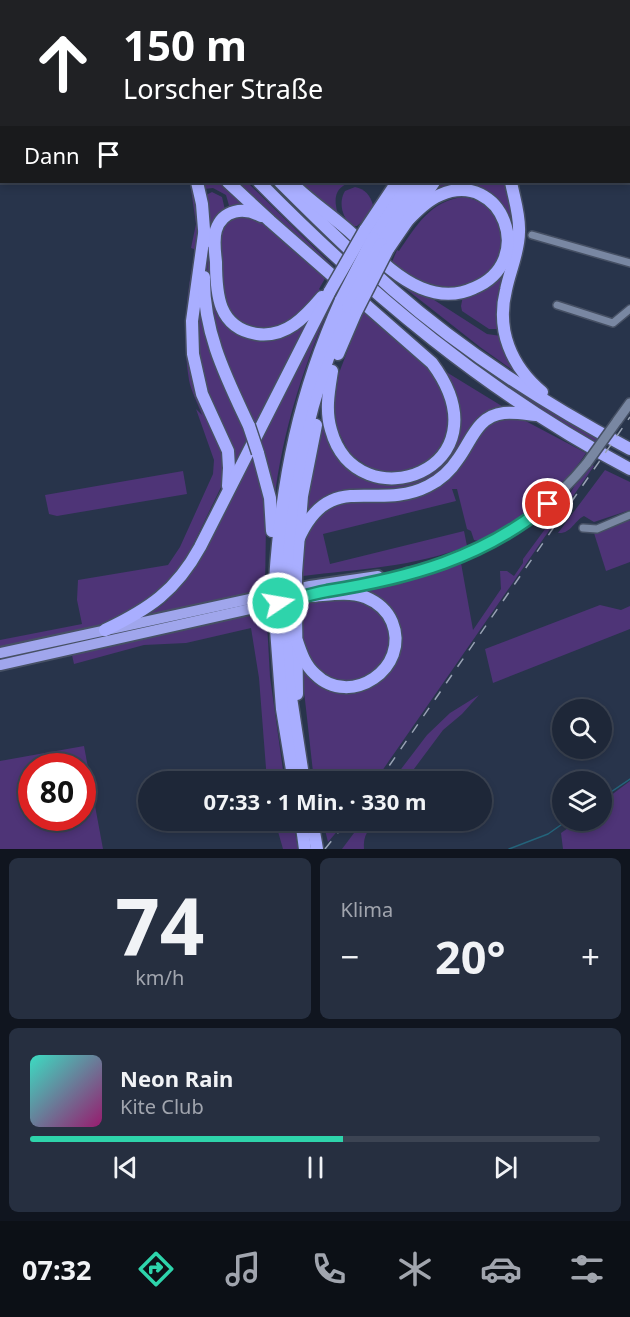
<!DOCTYPE html>
<html lang="de">
<meta charset="utf-8">
<style>
:root{--surface:#1e2738;--page:#262f40;--text:#f1f3f6;--muted:#a1a5ae;--line:#3c4453;--accent:#2ed4ab}
body{margin:0;font-family:"Noto Sans",sans-serif;background:var(--page);color:var(--text);height:100vh;display:flex;flex-direction:column;font-size:22px;white-space:nowrap}
*{box-sizing:border-box;margin:0}
p{font-size:20px;color:var(--muted)}
.icon{flex:none;width:33px;height:33px;fill:none;stroke:currentColor;stroke-width:2;stroke-linecap:round;stroke-linejoin:round}
.map{position:relative;height:849px;overflow:hidden}
.side{display:flex;flex-direction:column;gap:9px;padding:9px;background:#10151f;flex:1}
.side>*{flex:none}
.guide{position:absolute;left:0px;top:0px;width:630px;height:183px;box-shadow:0 3px 9px #0003,0 0 0 2px var(--line);background:#202124;color:#fff;overflow:hidden}
.fabs{position:absolute;left:552px;top:699px;display:grid;gap:12px}
.fabs a{display:grid;place-items:center;width:60px;height:60px;border-radius:50%;background:var(--surface);box-shadow:0 3px 9px #0003,0 0 0 2px var(--line);font-size:30px}
.speed{position:absolute;left:18px;top:753px;display:flex;gap:12px;font-size:30px;font-weight:700;text-align:center}
.speed>*{display:grid;place-content:center;width:78px;height:78px;border-radius:50%;background:var(--surface);box-shadow:0 3px 9px #0003,0 0 0 2px var(--line);line-height:1}
.speed .limit{border:9px solid #d22;background:#fff;color:#111}
.pin{position:absolute;display:grid;place-items:center;width:51px;height:51px;color:#fff;margin:-26px;border:3px solid #fff;border-radius:50%;box-shadow:0 2px 6px #0007}
.me{position:absolute;width:66px;margin:-33px;rotate:78deg;stroke-linejoin:round;filter:drop-shadow(0 0 4px #0008)}
.turn{display:flex;align-items:center;gap:21px;height:126px;padding:0 24px;font-size:27px}
.turn .icon{width:78px;height:78px;stroke-width:2.5}
.turn b{display:block;font-size:42px;line-height:51px}
.then{display:flex;align-items:center;height:57px;padding:0 24px;background:#0003;gap:12px;font-size:22px}
.big{font-size:45px;font-weight:700;line-height:1.1}
.side .tile{flex:1;display:flex;flex-direction:column;justify-content:center;gap:9px;min-width:0;padding:0 21px;border-radius:9px;background:var(--page)}
.side .dial{align-items:center;gap:0}
.dial b{font-size:78px;line-height:1}
.song{display:flex;align-items:center;gap:18px}
.cover{width:72px;height:72px;border-radius:9px;background:linear-gradient(135deg,hsl(170 70% 55%),hsl(320 70% 35%))}
.played{height:6px;border-radius:3px;background:linear-gradient(90deg,var(--accent) 55%,var(--line) 55%)}
.keys{display:flex;justify-content:space-around;direction:ltr}
.heat{display:flex;justify-content:space-between;align-items:center;font-size:33px;direction:ltr}
.side .tiles{flex:1;display:grid;gap:9px;grid-template-columns:1fr 1fr}
.tile:last-child{grid-column:span 2}
.trip{position:absolute;left:138px;top:771px;width:354px;height:60px;border-radius:30px;background:var(--surface);box-shadow:0 3px 9px #0003,0 0 0 2px var(--line);font-weight:700;line-height:60px;text-align:center}
.menu{display:flex;height:96px;justify-content:space-around;align-items:center;background:#0c1016;color:var(--muted)}
.menu .icon{width:42px;height:42px}
.menu .on{color:var(--accent)}
.menu b{font-size:27px;color:var(--text)}
.map>svg:first-child{display:block}
.green{fill:#4e3477;fill-rule:evenodd}
.lines{fill:none;stroke-linecap:round;stroke-linejoin:round}
.stream{stroke:#24647b;stroke-width:1.5}
.minor-casing{stroke:#465064;stroke-width:10}
.secondary-casing{stroke:#465064;stroke-width:12}
.trunk-casing{stroke:#465064;stroke-width:14}
.motorway-casing{stroke:#465064;stroke-width:15}
.minor{stroke:#7987a2;stroke-width:7}
.secondary{stroke:#7987a2;stroke-width:9}
.trunk{stroke:#a0a6ec;stroke-width:10}
.motorway{stroke:#a9aeff;stroke-width:12}
.rail{stroke:#99a3b5;stroke-width:1.5;stroke-dasharray:10 10;stroke-linecap:butt}
.secondary-bridge-casing{stroke:#465064;stroke-width:12;stroke-linecap:butt}
.motorway-bridge-casing{stroke:#465064;stroke-width:15;stroke-linecap:butt}
.secondary-bridge{stroke:#7987a2;stroke-width:9}
.motorway-bridge{stroke:#a9aeff;stroke-width:12}
.route-casing{stroke:#1e8a6f;stroke-width:15}
.route{stroke:#2ed4ab;stroke-width:10}
</style>
<div class="map">
<svg width="630" height="849" viewBox="0 0 630 849">
<rect width="100%" height="100%" fill="#28344b"/>
<g class="green">
<path d="M190 182H193L198 229 188 320 224 456 223 483 186 559 172 581 147 600 116 620 103 624 0 647V640L82 624 77 600 78 580 168 565 180 547 213 474 214 460 196 409 202 415C198 404 191 391 189 380 182 338 186 294 195 253L194 249 191 248 196 224Z"/>
<path d="M203 182H221L247 207 230 209 226 195 213 188 204 189Z"/>
<path d="M232 182H247L333 266 331 270Z"/>
<path d="M293 182H352C332 188 334 201 339 218Z"/>
<path d="M442 182H504L512 205 516 228 514 247 499 303 500 326 499 329H489L462 311 461 306 463 296C472 292 480 290 488 284 544 244 491 163 431 197Z"/>
<path d="M355 187C365 189 370 195 373 205L365 219 357 226H354C342 220 338 202 345 191Z"/>
<path d="M212 192 222 197 225 210 219 220 220 312 259 337 314 311 255 429 218 350 207 276 208 244 206 195Z"/>
<path d="M464 197C502 203 518 247 489 274 484 278 477 280 472 283 462 288 452 292 441 289 422 284 407 274 392 262L397 250 399 251C416 226 431 200 464 197Z"/>
<path d="M238 213 263 220 327 275 319 289 320 290 308 306 283 326 262 330 243 324 226 306 218 264 222 225Z"/>
<path d="M403 280 487 334 501 336 521 376 480 347 401 285Z"/>
<path d="M378 284 479 364 523 394 597 439 595 442C517 396 447 344 377 287Z"/>
<path d="M333 293 335 295C305 360 282 431 274 503L258 438Z"/>
<path d="M367 309 419 356 443 387 450 426 436 454 421 466 396 474 373 470 350 454 337 429 334 404 339 373 361 316Z"/>
<path d="M197 318H201L208 348 243 426 248 443 232 474 207 398 198 351Z"/>
<path d="M443 370 505 408 467 439 437 477 401 492 314 509 305 514 313 468 326 410 356 471 419 477 458 423 457 402Z"/>
<path d="M518 417 586 453C567 483 521 526 488 540 484 542 479 541 474 540L471 531 467 529 457 489H452L456 501 323 534 330 564 464 531 467 546C415 567 358 569 303 576L302 546 308 528 334 503 416 495 490 420Z"/>
<path d="M253 457 263 491 266 523 265 591 151 617 136 618 161 606 168 600 166 598Z"/>
<path d="M592 465 594 466 375 781H314L301 664 316 681H378L397 625 352 591 440 569 471 557 461 563 473 630 501 589 500 571H507L514 576 523 563V559L565 502 575 485Z"/>
<path d="M605 470 630 482V510L594 522 584 516C574 521 571 534 558 533Z"/>
<path d="M183 471 187 494 57 516 49 514 45 495Z"/>
<path d="M630 520V562L606 571 594 533Z"/>
<path d="M336 597 369 602 386 619 392 644 374 677C364 678 346 685 336 683 302 673 300 631 302 602Z"/>
<path d="M600 605 621 610 630 606V629L493 683 485 649Z"/>
<path d="M263 609 264 623H267L270 677 283 770 280 771 281 773H284L285 781H267L259 678 251 628 186 643 144 645 74 664 72 655Z"/>
<path d="M479 695 462 714 443 730 405 781H392L427 735 450 713Z"/>
<path d="M84 746 103 849H0V761ZM82 766V818H32V766Z"/>
<path d="M630 781V849H563L561 833 578 821 602 820V802Z"/>
<path d="M275 821H293L298 849H283Z"/>
<path d="M321 821V820L346 821 328 842 323 822Z"/>
<path d="M363 821H377C368 830 363 835 364 849H342Z"/>
</g>
<g class="lines">
<g class="stream">
<path d="M602 798 630 779"/>
<path d="M509 849 548 834 568 820"/>
</g>
<g class="minor-casing">
<g id="minor">
<path d="M532 235 630 263"/>
<path d="M557 305 613 323 630 309"/>
<path d="M583 528 597 529 630 515"/>
</g>
</g>
<g class="secondary-casing">
<g id="secondary">
<path d="M617 421 630 403"/>
<path d="M408 573C481 554 539 522 587 463"/>
</g>
</g>
<g class="trunk-casing">
<g id="trunk">
<path d="M336 590 398 578 408 573"/>
<path d="M0 653 310 586 378 576"/>
<path d="M0 665 317 594"/>
</g>
</g>
<g class="motorway-casing">
<g id="motorway">
<path d="M80 0 82 2"/>
<path d="M109 0 111 2"/>
<path d="M566 2 568 0"/>
<path d="M590 2 592 0"/>
<path d="M600 2 602 0"/>
<path d="M618 2 619 0"/>
<path d="M197 182 202 204 205 242"/>
<path d="M228 182 270 221 432 363C511 470 357 524 331 430 325 411 329 390 332 371"/>
<path d="M259 182C369 294 490 395 630 469"/>
<path d="M280 182C316 218 353 254 392 289 464 352 545 404 630 449"/>
<path d="M511 182C514 198 520 215 519 232 519 252 510 270 506 290 496 330 511 366 542 392"/>
<path d="M296 187C313 203 332 216 349 231 371 251 393 276 421 288 438 295 457 296 474 288 538 262 502 168 440 195 426 201 415 213 404 224"/>
<path d="M261 216C244 207 223 209 216 230 213 240 215 252 216 262 216 294 218 328 257 334 286 338 305 317 322 297"/>
<path d="M365 230 397 182"/>
<path d="M204 234 192 321 193 354 202 394 228 451 229 468 228 486"/>
<path d="M373 238 410 182"/>
<path d="M381 244 422 182"/>
<path d="M388 249 434 182"/>
<path d="M204 277C203 332 226 377 249 426"/>
<path d="M338 354 356 312"/>
<path d="M258 453 270 498 272 531"/>
<path d="M298 540C330 467 375 513 428 486 440 480 451 470 458 459 472 440 477 416 504 413 515 412 526 414 536 415"/>
<path d="M296 573 302 496 316 425"/>
<path d="M286 576C290 482 311 393 348 307"/>
<path d="M275 580C282 478 299 393 341 300"/>
<path d="M296 611 297 694"/>
<path d="M285 613 288 678 304 782"/>
<path d="M275 616 282 709 294 782"/>
<path d="M105 630C149 609 176 591 200 547L330 291"/>
<path d="M297 641C301 653 305 665 315 674 350 709 411 668 392 622 387 610 377 602 365 597 348 591 328 595 310 596"/>
<path d="M301 820 305 849"/>
<path d="M312 820 317 849"/>
</g>
</g>
<use href="#minor" class="minor"/>
<use href="#secondary" class="secondary"/>
<use href="#trunk" class="trunk"/>
<use href="#motorway" class="motorway"/>
<g class="rail">
<path d="M378 782 630 417"/>
<path d="M325 849 348 820"/>
</g>
<g class="secondary-bridge-casing">
<path id="secondary-bridge" d="M587 463 617 421"/>
</g>
<g class="motorway-bridge-casing">
<g id="motorway-bridge">
<path d="M330 291 365 230"/>
<path d="M341 300 373 238"/>
<path d="M348 307 381 244"/>
<path d="M356 312 388 249"/>
<path d="M249 426 258 453"/>
<path d="M296 573V611"/>
<path d="M275 580V616"/>
<path d="M285 613 286 576"/>
</g>
</g>
<use href="#secondary-bridge" class="secondary-bridge"/>
<use href="#motorway-bridge" class="motorway-bridge"/>
</g>
<g class="lines">
<g class="route-casing">
<path id="route" d="M278 603C294 599 311 594 327 591 409 578 483 558 548 504"/>
</g>
<use href="#route" class="route"/>
</g>
</svg>
<div class="fabs">
<a><svg class="icon" aria-label="search" viewBox="0 0 24 24"><circle cx="10" cy="10" r="6"/><path d="M15 15l6 6"/></svg></a>
<a><svg class="icon" aria-label="layers" viewBox="0 0 24 24"><path d="M12 4l9 5-9 5-9-5zM3 14l9 5 9-5"/></svg></a>
</div>
<div class="speed"><div class="limit">80</div></div>
<div class="pin" style="left:548px;top:504px;background:#d93025"><svg class="icon" aria-label="arrive" viewBox="0 0 24 24"><path d="M6 21V4h12l-3 4 3 4H6"/></svg></div>
<svg class="me" style="left:278px;top:603px" viewBox="-20 -20 40 40"><circle r="17" fill="#2ed4ab" stroke="#fff" stroke-width="3"/><path d="M0-11L8 9 0 5-8 9z" fill="#fff"/></svg>
<div class="trip">07:33 · 1 Min. · 330 m</div>
<div class="guide">
<div class="turn"><svg class="icon" aria-label="ahead" viewBox="0 0 24 24"><path d="M12 20V5M6 11l6-6 6 6"/></svg><div><b>150 m</b>Lorscher Straße</div></div>
<div class="then">Dann<svg class="icon" aria-label="arrive" viewBox="0 0 24 24"><path d="M6 21V4h12l-3 4 3 4H6"/></svg></div>
</div>
</div>
<section class="side">
<div class="tiles">
<div class="tile dial"><b>74</b><p>km/h</p></div>
<div class="tile"><p>Klima</p>
<div class="heat"><a>−</a><b class="big">20°</b><a>+</a></div>
</div>
<div class="tile">
<div class="song"><i class="cover"></i><div><b>Neon Rain</b><p>Kite Club</p></div></div>
<div class="played"></div>
<div class="keys"><svg class="icon" aria-label="previous" viewBox="0 0 24 24"><path d="M18 5L8 12l10 7zM5 5v14"/></svg><svg class="icon" aria-label="pause" viewBox="0 0 24 24"><path d="M8 5v14M16 5v14"/></svg><svg class="icon" aria-label="next" viewBox="0 0 24 24"><path d="M6 5l10 7-10 7zM19 5v14"/></svg></div>
</div>
</div>
</section>
<nav class="menu">
<b>07:32</b>
<svg class="icon on" aria-label="directions" viewBox="0 0 24 24"><path d="M12 3l9 9-9 9-9-9zM9 14v-3h6M13 9l2 2-2 2"/></svg>
<svg class="icon" aria-label="music" viewBox="0 0 24 24"><path d="M9 18V5l10-2v13"/><circle cx="6" cy="18" r="3"/><circle cx="16" cy="16" r="3"/></svg>
<svg class="icon" aria-label="phone" viewBox="0 0 24 24"><path d="M5 4h4l2 5-3 2q2 4 5 5l2-3 5 2v4C11 20 4 13 5 4z"/></svg>
<svg class="icon" aria-label="climate" viewBox="0 0 24 24"><path d="M12 3v18M4 7l16 10M4 17L20 7"/></svg>
<svg class="icon" aria-label="car" viewBox="0 0 24 24"><path d="M5 17H2v-5l4-1 3-4h7l3 4 3 1v5h-3M9 17h6M6 11h13"/><circle cx="7" cy="17" r="2"/><circle cx="17" cy="17" r="2"/></svg>
<svg class="icon" aria-label="filters" viewBox="0 0 24 24"><path d="M4 7h16M4 17h16"/><circle cx="9" cy="7" r="2"/><circle cx="15" cy="17" r="2"/></svg>
</nav>
